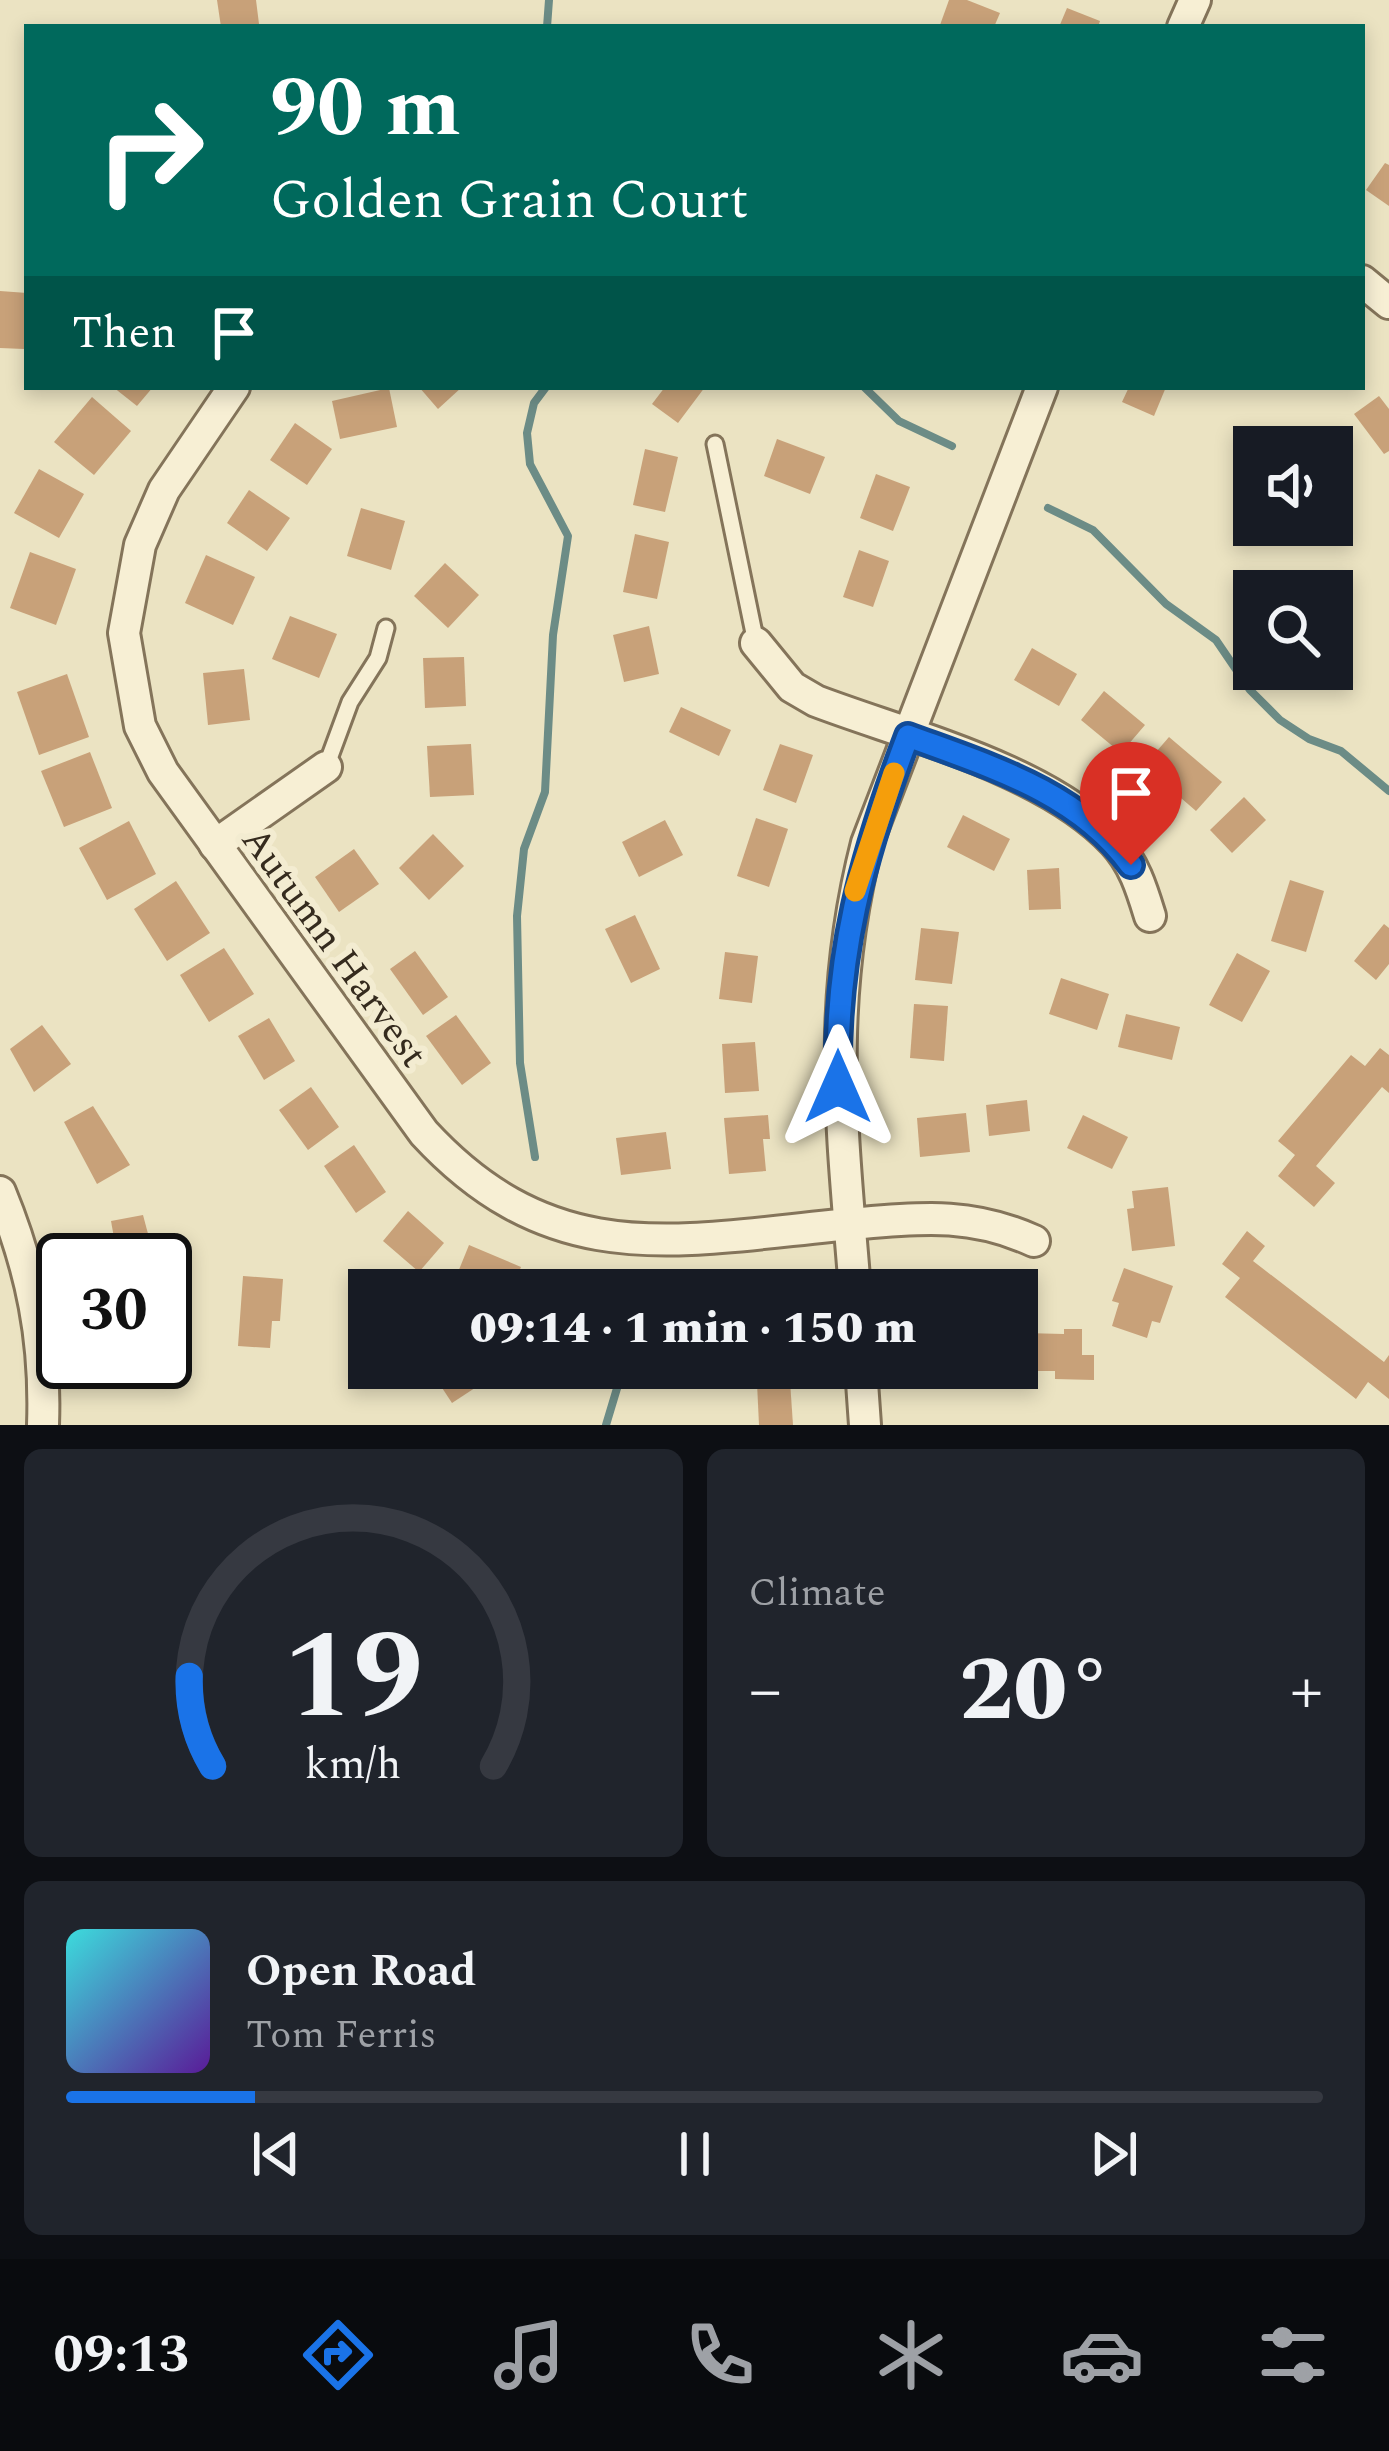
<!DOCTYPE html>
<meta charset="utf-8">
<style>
:root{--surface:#171b24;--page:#20242c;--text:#f1f3f6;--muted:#9ea1a6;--line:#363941;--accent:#1a73e8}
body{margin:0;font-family:Spectral,serif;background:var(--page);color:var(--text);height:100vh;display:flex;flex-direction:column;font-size:45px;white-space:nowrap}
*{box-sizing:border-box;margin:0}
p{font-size:39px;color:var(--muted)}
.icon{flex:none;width:66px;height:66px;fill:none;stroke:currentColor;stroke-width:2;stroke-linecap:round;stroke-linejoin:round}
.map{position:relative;height:1425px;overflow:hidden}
.sheet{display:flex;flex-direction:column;gap:24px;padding:24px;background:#0d0f14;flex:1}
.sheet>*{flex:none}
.guide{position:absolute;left:24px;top:24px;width:1341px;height:366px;border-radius:0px;box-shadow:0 6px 18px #0003;background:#00695c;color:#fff;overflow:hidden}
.buttons{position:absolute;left:1233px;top:426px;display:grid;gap:24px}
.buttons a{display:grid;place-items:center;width:120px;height:120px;border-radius:0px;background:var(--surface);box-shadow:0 6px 18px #0003;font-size:60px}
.speed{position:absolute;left:36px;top:1233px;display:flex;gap:24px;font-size:60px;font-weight:700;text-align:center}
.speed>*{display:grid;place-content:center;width:156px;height:156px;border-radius:50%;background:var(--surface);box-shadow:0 6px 18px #0003;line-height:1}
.speed .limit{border:6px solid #111;border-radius:18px;background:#fff;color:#111}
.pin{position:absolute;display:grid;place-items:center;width:102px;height:102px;color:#fff;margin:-123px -51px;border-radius:50% 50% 50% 0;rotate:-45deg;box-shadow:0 0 12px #0007}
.pin .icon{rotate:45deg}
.me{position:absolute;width:132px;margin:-66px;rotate:0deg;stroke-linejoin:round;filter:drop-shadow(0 0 9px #0008)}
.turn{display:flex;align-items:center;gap:42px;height:252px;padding:0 48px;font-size:54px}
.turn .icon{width:156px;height:156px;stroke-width:2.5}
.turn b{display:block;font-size:84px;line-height:102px}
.then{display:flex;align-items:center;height:114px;padding:0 48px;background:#0003;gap:24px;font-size:45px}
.big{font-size:90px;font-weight:800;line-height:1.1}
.sheet .widget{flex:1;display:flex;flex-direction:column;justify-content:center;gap:18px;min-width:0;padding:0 42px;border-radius:18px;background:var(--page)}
.sheet .dial{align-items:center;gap:0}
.dial svg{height:312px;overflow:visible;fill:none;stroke:var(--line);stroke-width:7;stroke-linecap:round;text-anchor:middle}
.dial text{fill:var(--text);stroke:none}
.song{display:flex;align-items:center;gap:36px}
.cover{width:144px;height:144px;border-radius:18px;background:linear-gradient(135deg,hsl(180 70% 55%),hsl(270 70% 35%))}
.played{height:12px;border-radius:6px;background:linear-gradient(90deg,var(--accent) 15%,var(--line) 15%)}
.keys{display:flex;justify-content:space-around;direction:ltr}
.heat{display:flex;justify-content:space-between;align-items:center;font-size:66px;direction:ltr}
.sheet .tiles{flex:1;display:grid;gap:24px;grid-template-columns:1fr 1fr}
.widget:last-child{grid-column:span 2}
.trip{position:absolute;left:348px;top:1269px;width:690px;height:120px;border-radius:0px;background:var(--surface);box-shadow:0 6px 18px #0003;font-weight:800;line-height:120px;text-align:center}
.menu{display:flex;height:192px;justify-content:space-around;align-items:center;background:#090b0e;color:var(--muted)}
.menu .icon{width:84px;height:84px}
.menu .selected{color:var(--accent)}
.menu b{font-size:54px;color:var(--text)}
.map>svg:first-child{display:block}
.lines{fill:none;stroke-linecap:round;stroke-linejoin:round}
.stream{stroke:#6c8c86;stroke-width:8}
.building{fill:#c8a179}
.lane-casing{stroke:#84745a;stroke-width:21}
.street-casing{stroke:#84745a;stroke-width:36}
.lane{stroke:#f7efd4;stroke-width:15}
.street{stroke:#f7efd4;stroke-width:30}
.route-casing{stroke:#114b97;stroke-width:30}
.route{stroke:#1a73e8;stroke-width:21}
.slow{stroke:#f59e0b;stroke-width:21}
.labels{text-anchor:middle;stroke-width:12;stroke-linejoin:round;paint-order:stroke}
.street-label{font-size:39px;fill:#352b1e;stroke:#f3ecd1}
</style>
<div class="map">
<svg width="1389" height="1425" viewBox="0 0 1389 1425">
<rect width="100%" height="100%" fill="#ebe3c2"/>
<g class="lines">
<g class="stream">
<path d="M547 27 549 0"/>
<path d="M864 387 899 421 952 446"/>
<path d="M1048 508 1093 530 1166 604 1216 640 1250 690 1280 720 1309 739 1341 751 1389 791"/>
<path d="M535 1157 520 1063 517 916 524 849 545 792 553 635 568 536 530 464 527 433 534 403 546 387"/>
<path d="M606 1425 618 1385 611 1368"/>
</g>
</g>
<g class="building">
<path d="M217 0H256L259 24 221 27Z"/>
<path d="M949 0H967L1000 13 994 27 940 25Z"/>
<path d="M1067 8 1100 21 1098 27H1059Z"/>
<path d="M1385 163 1389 165V206L1366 190Z"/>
<path d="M0 291 27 293 24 349 0 348Z"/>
<path d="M113 387H153L137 406Z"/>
<path d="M419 387H462L438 409Z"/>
<path d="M665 387H705L678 423 652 404Z"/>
<path d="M1129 387H1166L1154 416 1122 402Z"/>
<path d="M389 388 397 427 340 439 332 401Z"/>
<path d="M1379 396 1389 409V451L1384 454 1354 414Z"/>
<path d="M92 397 131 431 94 475 54 442Z"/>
<path d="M295 423 332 449 307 485 270 460Z"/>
<path d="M777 439 825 457 810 494 764 476Z"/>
<path d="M645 449 678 457 665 512 633 505Z"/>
<path d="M39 469 84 494 59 538 14 513Z"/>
<path d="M876 474 910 487 893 531 860 518Z"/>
<path d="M249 490 290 518 267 551 227 523Z"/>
<path d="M361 508 405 521 391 570 347 556Z"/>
<path d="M635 534 669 542 657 599 623 592Z"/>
<path d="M859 550 889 561 873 607 843 597Z"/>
<path d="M30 552 76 569 56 625 10 608Z"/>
<path d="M206 555 255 577 233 625 185 603Z"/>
<path d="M445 563 479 595 448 628 414 596Z"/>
<path d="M290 616 337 634 319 678 272 659Z"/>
<path d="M649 626 659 674 624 682 613 635Z"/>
<path d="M1032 648 1077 674 1059 706 1014 680Z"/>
<path d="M464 657 466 706 425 708 423 658Z"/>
<path d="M244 669 250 720 208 725 203 673Z"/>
<path d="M67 674 89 737 39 755 17 692Z"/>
<path d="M1104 691 1145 725 1121 753 1081 720Z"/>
<path d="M681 707 731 730 719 756 669 732Z"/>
<path d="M1169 737 1222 782 1196 811 1144 766Z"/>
<path d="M471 744 474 795 430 797 427 746Z"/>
<path d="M780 744 813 755 796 803 763 790Z"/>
<path d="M90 752 112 808 64 827 41 771Z"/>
<path d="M1244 797 1266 820 1232 853 1210 830Z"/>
<path d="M963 815 1010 839 994 871 947 847Z"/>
<path d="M756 818 788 829 769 887 737 876Z"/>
<path d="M665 820 683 855 639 877 622 842Z"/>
<path d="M129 821 156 874 107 900 79 848Z"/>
<path d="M433 834 464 866 429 900 399 868Z"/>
<path d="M354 849 379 884 339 912 315 877Z"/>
<path d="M1059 868 1061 909 1029 910 1027 870Z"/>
<path d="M1290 880 1324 891 1306 952 1271 941Z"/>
<path d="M176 881 210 933 167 961 134 909Z"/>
<path d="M635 915 660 969 631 983 605 929Z"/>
<path d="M1384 924 1389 928V964L1376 980 1354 961Z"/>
<path d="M921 928 959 932 952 984 915 980Z"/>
<path d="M224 948 254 994 209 1022 180 975Z"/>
<path d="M415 951 448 997 423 1015 390 969Z"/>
<path d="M725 952 758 956 752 1003 719 999Z"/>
<path d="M1237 953 1270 971 1242 1022 1209 1005Z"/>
<path d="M1061 978 1109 994 1097 1030 1049 1014Z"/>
<path d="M914 1004 948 1006 944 1061 910 1058Z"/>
<path d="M1126 1014 1180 1027 1172 1060 1118 1047Z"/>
<path d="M456 1015 491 1063 462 1085 426 1036Z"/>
<path d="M269 1018 295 1061 264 1080 238 1036Z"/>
<path d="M42 1025 71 1064 34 1092 10 1049Z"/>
<path d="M755 1042 759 1091 725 1093 722 1044Z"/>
<path d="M1380 1048 1389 1055V1093L1382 1087 1316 1166 1335 1183 1314 1207 1278 1176 1295 1155 1278 1141 1351 1055 1365 1066Z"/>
<path d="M311 1087 339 1127 308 1150 279 1110Z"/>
<path d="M1027 1100 1030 1131 989 1136 986 1105Z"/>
<path d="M93 1106 130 1165 97 1184 64 1122Z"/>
<path d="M966 1113 970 1152 920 1157 917 1118Z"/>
<path d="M768 1115 770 1139H763L766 1171 729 1174 724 1118Z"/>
<path d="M1083 1115 1128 1137 1112 1169 1067 1148Z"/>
<path d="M666 1132 671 1169 621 1175 616 1138Z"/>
<path d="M354 1145 386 1192 356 1213 324 1166Z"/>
<path d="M1168 1187 1175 1246 1132 1251 1127 1209 1134 1208 1132 1191Z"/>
<path d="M408 1211 444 1243 419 1272 383 1241Z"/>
<path d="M143 1215 155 1260H118L111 1221Z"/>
<path d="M1247 1231 1265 1246 1253 1261 1384 1362 1389 1355V1399L1368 1382 1356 1399 1225 1297 1240 1278 1222 1264Z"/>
<path d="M469 1245 521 1267 511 1290H475L454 1282Z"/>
<path d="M1124 1268 1173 1286 1160 1323 1152 1321 1147 1338 1112 1326 1119 1303 1112 1301Z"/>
<path d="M243 1276 283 1279 280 1321H272L270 1348 238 1346Z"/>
<path d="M1064 1329H1082V1355H1094V1380L1055 1379V1371H1024V1333L1064 1334Z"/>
<path d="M429 1368H475L484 1382 452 1403Z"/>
<path d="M790 1381 793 1425H759L757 1383Z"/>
</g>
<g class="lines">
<g class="lane-casing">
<g id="lane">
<path d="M715 444 756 643"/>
<path d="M326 767 350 702 378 658 386 628"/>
</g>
</g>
<g class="street-casing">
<g id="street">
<path d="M1183 27 1195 0"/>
<path d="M1362 281 1389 303"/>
<path d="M234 387 164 490 140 545 124 633 140 726 163 772 424 1133C558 1278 687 1238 862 1223 926 1217 975 1214 1034 1241"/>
<path d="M756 643 792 687 816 701C908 736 1046 769 1114 842 1134 863 1142 890 1150 916"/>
<path d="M215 845 326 767"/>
<path d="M0 1192C32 1270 46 1340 43 1425"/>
<path d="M855 1290C842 1128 826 1004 867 843L1042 387"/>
<path d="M861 1368 865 1425"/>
</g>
</g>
<use href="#lane" class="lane"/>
<use href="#street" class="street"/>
</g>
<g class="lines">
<g class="route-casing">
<path id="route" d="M838 1087C835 956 862 857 908 736 989 766 1078 792 1131 865"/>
</g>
<use href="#route" class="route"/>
<path class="slow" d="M855 891 894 773"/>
</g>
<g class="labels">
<g class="street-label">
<text transform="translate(336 946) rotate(54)" y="14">Autumn Harvest</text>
</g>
</g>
</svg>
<div class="buttons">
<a><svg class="icon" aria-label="sound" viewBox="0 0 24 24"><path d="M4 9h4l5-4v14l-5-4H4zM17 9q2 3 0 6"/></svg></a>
<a><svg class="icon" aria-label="search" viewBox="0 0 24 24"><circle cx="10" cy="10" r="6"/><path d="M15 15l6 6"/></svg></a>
</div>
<div class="speed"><div class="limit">30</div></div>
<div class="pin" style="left:1131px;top:865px;background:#d93025"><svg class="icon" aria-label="arrive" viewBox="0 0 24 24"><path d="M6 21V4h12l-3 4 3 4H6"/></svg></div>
<svg class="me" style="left:838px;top:1087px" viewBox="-20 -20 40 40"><path d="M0-17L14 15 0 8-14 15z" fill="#1a73e8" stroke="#fff" stroke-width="4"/></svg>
<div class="trip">09:14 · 1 min · 150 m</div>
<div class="guide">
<div class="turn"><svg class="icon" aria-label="right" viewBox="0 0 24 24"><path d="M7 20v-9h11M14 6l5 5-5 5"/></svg><div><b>90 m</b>Golden Grain Court</div></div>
<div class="then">Then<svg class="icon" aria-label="arrive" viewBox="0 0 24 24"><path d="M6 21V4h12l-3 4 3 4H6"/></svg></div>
</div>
</div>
<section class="sheet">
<div class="tiles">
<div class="widget dial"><svg viewBox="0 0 100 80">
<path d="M14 69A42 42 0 1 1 86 69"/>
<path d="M14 69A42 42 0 0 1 8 46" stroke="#1a73e8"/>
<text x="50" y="56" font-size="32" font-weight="700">19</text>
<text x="50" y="72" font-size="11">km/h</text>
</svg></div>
<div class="widget"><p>Climate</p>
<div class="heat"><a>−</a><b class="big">20°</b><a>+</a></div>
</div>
<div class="widget">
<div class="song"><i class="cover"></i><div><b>Open Road</b><p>Tom Ferris</p></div></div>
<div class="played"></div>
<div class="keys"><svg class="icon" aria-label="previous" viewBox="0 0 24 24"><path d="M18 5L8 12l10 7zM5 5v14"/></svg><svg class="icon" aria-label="pause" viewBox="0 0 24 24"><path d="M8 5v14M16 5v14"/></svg><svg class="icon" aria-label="next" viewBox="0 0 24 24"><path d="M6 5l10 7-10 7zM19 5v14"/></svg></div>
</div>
</div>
</section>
<nav class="menu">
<b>09:13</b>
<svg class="icon selected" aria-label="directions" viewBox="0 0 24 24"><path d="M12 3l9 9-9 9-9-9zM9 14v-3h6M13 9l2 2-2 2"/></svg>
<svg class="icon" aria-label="music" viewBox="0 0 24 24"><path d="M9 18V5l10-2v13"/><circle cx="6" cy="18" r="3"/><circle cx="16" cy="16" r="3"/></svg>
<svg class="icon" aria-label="phone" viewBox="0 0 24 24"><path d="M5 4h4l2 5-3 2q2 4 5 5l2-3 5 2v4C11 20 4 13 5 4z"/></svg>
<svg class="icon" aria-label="climate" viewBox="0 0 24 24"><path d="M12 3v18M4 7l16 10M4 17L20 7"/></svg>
<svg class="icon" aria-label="car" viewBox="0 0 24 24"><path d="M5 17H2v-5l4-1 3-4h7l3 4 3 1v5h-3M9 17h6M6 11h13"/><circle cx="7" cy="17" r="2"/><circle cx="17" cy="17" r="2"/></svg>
<svg class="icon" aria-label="filters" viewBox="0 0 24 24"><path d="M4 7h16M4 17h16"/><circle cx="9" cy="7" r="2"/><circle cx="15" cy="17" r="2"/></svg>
</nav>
